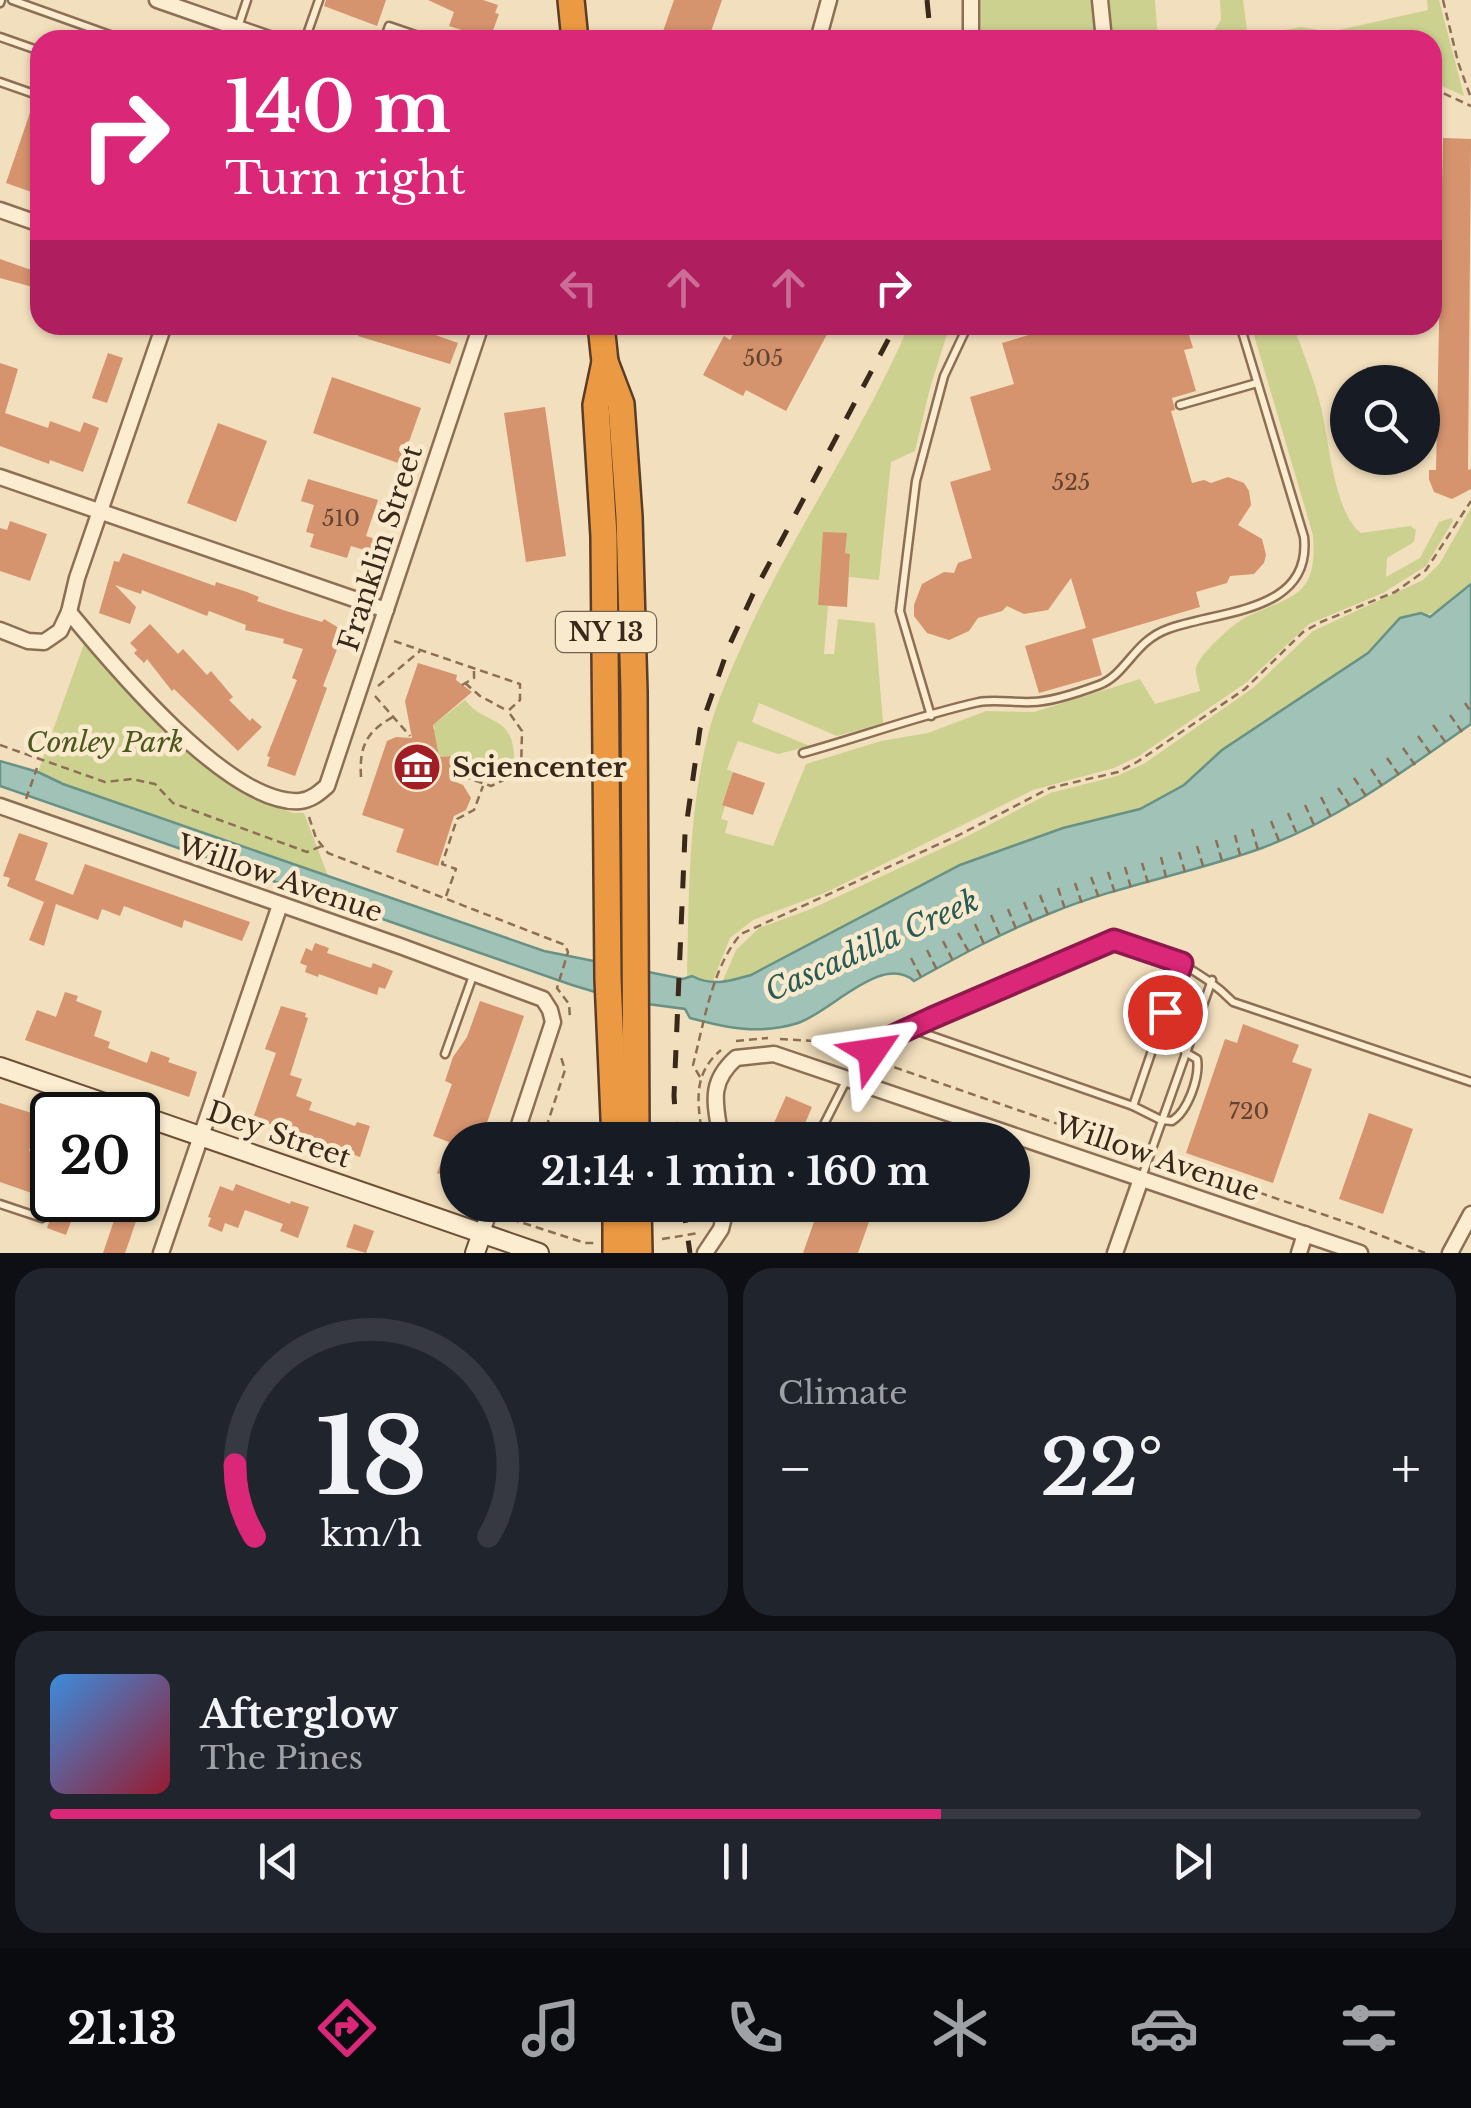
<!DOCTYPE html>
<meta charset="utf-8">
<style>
:root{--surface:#171b24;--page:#20242c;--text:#f1f3f6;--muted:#9ea1a6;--line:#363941;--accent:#db2777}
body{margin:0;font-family:"Libre Baskerville",serif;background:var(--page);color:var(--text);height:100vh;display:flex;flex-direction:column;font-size:38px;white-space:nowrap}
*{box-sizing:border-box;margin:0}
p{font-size:32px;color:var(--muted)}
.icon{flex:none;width:55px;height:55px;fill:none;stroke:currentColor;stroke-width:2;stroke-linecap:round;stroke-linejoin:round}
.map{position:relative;height:1253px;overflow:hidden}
.details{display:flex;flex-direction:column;gap:15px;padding:15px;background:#0d0f14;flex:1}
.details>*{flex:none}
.guide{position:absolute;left:30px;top:30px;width:1412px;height:305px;border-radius:30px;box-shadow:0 2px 8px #0004;background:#db2777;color:#fff;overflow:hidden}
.tools{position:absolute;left:1330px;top:365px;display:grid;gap:20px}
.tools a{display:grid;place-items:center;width:110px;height:110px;border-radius:50%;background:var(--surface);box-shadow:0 2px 8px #0004;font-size:50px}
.speed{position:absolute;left:30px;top:1092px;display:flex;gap:20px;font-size:50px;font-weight:700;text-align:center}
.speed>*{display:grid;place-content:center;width:130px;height:130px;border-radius:50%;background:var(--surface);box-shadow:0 2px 8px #0004;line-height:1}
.speed .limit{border:5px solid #111;border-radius:15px;background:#fff;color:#111}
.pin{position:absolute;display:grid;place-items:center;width:85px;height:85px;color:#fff;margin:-42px;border:5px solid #fff;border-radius:50%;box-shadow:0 2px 10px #0007}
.me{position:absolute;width:110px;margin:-55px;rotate:58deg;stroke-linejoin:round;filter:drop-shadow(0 0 8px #0008)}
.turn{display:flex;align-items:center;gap:35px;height:210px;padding:0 30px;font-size:45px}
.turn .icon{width:130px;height:130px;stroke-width:2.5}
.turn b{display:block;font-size:70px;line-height:85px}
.lanes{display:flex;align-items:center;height:95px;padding:0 30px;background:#0003;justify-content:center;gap:50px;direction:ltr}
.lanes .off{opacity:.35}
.big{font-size:75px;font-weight:700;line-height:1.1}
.details .tile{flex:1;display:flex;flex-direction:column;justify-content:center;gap:15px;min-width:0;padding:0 35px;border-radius:30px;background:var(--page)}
.details .dial{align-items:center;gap:0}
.dial svg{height:260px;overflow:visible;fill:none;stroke:var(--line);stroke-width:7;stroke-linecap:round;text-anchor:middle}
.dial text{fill:var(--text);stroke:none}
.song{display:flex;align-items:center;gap:30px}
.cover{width:120px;height:120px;border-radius:15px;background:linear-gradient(135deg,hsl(210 70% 55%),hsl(350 70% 35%))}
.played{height:10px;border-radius:5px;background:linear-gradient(90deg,var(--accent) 65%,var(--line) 65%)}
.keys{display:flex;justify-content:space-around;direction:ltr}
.heat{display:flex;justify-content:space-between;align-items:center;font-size:55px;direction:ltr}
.details .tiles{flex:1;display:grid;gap:15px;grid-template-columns:1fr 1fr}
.tile:last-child{grid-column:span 2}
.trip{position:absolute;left:440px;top:1122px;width:590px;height:100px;border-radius:50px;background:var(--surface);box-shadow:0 2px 8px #0004;font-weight:700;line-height:100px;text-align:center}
.tab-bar{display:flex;height:160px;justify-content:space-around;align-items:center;background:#090b0e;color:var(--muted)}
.tab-bar .icon{width:70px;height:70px}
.tab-bar .current{color:var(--accent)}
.tab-bar b{font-size:45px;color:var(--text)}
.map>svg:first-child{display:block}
.green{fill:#cdd190}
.water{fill:#a1c3b7;stroke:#679285;stroke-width:2.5}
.building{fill:#d5936e}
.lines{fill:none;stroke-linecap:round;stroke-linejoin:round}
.lane-casing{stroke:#8c6f54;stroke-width:11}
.street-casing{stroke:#8c6f54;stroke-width:19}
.secondary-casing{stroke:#6e5037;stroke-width:22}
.highway-casing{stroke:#593d29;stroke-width:30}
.path{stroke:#8c6f54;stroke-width:2.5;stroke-dasharray:8 5;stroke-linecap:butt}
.lane{stroke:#fcedd1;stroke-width:6}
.street{stroke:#fcedd1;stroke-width:14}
.secondary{stroke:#fcedd1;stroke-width:18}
.highway{stroke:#ec9943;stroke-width:25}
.rail{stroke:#3a281a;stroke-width:5;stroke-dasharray:18 18;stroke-linecap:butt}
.route-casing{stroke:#8e194d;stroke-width:25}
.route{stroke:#db2777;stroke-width:18}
.labels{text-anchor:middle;stroke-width:9;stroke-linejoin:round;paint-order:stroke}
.number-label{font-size:22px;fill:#61432f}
.shield{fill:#f9eacd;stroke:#736250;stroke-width:2.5}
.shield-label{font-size:25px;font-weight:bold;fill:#3a281a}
.street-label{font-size:28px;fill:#3a281a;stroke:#f9eacd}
.park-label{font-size:28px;font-style:italic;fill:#4d581f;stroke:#f9eacd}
.poi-label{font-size:28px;font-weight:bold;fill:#3a281a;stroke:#f9eacd;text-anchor:start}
.water-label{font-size:30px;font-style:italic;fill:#285b55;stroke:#f9eacd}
</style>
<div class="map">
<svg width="1471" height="1253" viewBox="0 0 1471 1253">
<rect width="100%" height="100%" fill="#f2dfbd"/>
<g class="green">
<path d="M981 0H1093L1098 40H981Z"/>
<path d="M1109 0H1155L1158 40H1113Z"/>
<path d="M1220 0H1243L1248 37 1301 27 1330 32 1428 10 1427 0H1439L1464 96 1433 82 1432 40H1208L1221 20Z"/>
<path d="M909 325H950L930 388 915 451 891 462 879 580 849 577 850 554 822 552 818 604 828 606 824 654H834L838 619 875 623 883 723 837 736 759 703 752 722 810 746 778 754 738 741 727 769 733 772 722 804 725 806 721 819 728 821 725 833 773 846 806 764 881 741 928 733 986 711 1034 712 1140 679 1155 704 1200 691C1199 684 1195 675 1196 668 1199 654 1233 624 1246 617 1292 595 1318 598 1313 535L1251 325H1293C1303 352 1314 379 1321 407 1329 440 1334 513 1361 533L1410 526 1416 530 1414 542 1387 558 1386 577 1420 558 1439 522 1452 518 1453 521 1426 566 1383 593 1309 624 1247 682 1139 756 1114 768 1033 790 827 892 753 920 730 938 712 983 692 976 687 978C689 896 688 815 708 735 716 703 730 673 743 643 792 533 862 435 909 325Z"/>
<path d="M1471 508V584C1446 608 1435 617 1400 618L1368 653 1222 750 1184 785 1140 809 1063 828 960 865 751 975 722 983 736 950 759 928 811 909 964 838 1050 793 1117 776 1145 763 1253 688 1313 631 1423 580 1440 563Z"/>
<path d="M85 641 166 731 206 767 239 791 293 813H304L328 876 63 784 38 772Z"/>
<path d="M465 700C485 726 514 714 514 759L499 777 478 774 474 764 454 756 439 757 427 735 435 728 433 725Z"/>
</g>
<path class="water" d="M1471 584V724C1405 770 1338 820 1262 848 1193 873 1119 885 1051 913 1003 932 959 956 914 981 882 953 831 1012 798 1023 760 1035 727 1028 690 1018L685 1009 625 1001 572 985 0 786V761L38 772 63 784 544 951 683 979 692 976C713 987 730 981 751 975L960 865 1063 828 1140 809 1184 785 1222 750 1368 653 1400 618 1421 613 1430 617Z"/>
<g class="building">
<path d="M326 0H386L377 26 324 6Z"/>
<path d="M428 0H483L498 5 495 13 499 14 491 36 488 34 487 38 449 26 454 12Z"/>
<path d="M674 0H722L708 40H660Z"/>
<path d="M34 101 40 103V195L6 183Z"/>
<path d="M1443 138 1471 139 1468 470 1471 469V489L1452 499 1434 492 1429 479V470H1436Z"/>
<path d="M0 259 40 273V289L0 278Z"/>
<path d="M362 325H407L458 343 450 364 358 336Z"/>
<path d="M738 325H832L786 411 746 390 743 396 703 375 724 336 730 340Z"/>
<path d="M1063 325H1186L1193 348 1184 350 1196 391 1172 398 1175 410 1171 411 1192 483 1204 480 1211 483 1228 477 1244 483 1249 491 1251 505 1238 525 1262 539 1266 555 1264 563 1254 574 1230 576 1227 583 1196 592 1200 607 1092 639 1102 675 1039 693 1025 646 1086 628 1071 578 1048 610 1024 614 1007 606 1002 611 978 618 969 631 949 640 927 633 914 616V605L922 584 944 572 954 573 958 563 972 558 950 482 991 470 970 397 1014 384 1002 343Z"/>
<path d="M108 353 123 358 107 403 92 398Z"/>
<path d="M0 363 18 369 5 413 48 428 50 421 80 432 84 422 99 428 83 472 50 460 49 464 0 446Z"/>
<path d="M332 377 421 408 401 464 313 433Z"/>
<path d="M545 407 566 556 526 562 504 413Z"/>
<path d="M218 423 267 441 236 522 187 503Z"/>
<path d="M308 479 378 500 366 536 378 540 374 553 351 546 347 558 310 547 314 534 306 532 314 505 301 501Z"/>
<path d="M10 521 47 534 30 581 0 571V528L7 530Z"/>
<path d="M823 532 847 533 845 553 850 554 847 607 818 605Z"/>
<path d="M123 553 215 586 216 582 247 592 259 597 257 601 283 610 322 622 324 619 344 631 323 686 327 688 295 776 267 766 270 757 267 756 297 680 292 678 303 649 283 643 284 639 245 630 246 625 209 611 207 616 142 590 141 594 115 585 136 607 130 624 99 613 114 561 119 562Z"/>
<path d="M150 624 178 654 183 649 207 675 211 671 233 697 229 700 250 721 252 718 262 727 238 751 174 689 172 691 147 659 144 663 134 653 137 650 130 643Z"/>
<path d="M418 663 457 675 456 680 472 692 433 725 439 757 455 756 460 761 453 781 463 785 471 798 466 810 454 816 438 866 396 852 404 829 362 815 387 741 396 737 412 738 405 701Z"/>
<path d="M733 772 765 783 753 815 722 805Z"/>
<path d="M19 833 48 843 35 880 73 895 85 864 250 922 242 941 184 920 182 928 124 906 120 916 102 909 98 920 56 904 44 946 29 940 44 902 7 886 10 878 3 876Z"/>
<path d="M315 943 329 948 327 953 371 968 373 963 393 971 385 989 379 987 377 995 319 974 318 977 305 972 307 966 300 963 306 948 312 951Z"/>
<path d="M65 992 78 996 76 1001 102 1011 94 1036 110 1042 108 1048 147 1063 151 1051 170 1058 168 1062 197 1072 189 1097 25 1040 37 1010 56 1017Z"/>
<path d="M480 1001 524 1016 481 1140H458V1181L437 1173 449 1142 433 1136 452 1084 445 1081 453 1057 467 1037Z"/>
<path d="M281 1006 306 1013 305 1017 308 1018 290 1075 302 1079 296 1096 312 1102 309 1110 355 1126 357 1122 370 1126 360 1157 253 1118 276 1053 265 1049Z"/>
<path d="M1243 1024 1299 1045 1292 1062 1312 1069 1273 1183 1186 1153 1225 1039 1237 1043Z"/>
<path d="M786 1096 812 1107 798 1140 770 1132Z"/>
<path d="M0 1103 41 1116 29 1151 52 1158V1174L43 1197 0 1182Z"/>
<path d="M1369 1113 1413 1129 1383 1214 1339 1199Z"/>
<path d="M138 1155 156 1161 132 1233 125 1253H103L121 1200H138Z"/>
<path d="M236 1184 290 1204 291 1201 309 1207 298 1238 280 1231 283 1224 245 1210 238 1228 225 1223 222 1232 208 1226 211 1218 208 1217 220 1186 233 1191Z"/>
<path d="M57 1200H79L66 1235 47 1228Z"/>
<path d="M820 1205 836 1209 838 1205H875L858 1253H803Z"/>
<path d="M354 1224 374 1231 366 1253 346 1247Z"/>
</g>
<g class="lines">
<g class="lane-casing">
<g id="lane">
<path d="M12 0 124 40"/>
<path d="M0 3 1 0"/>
<path d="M238 27 247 0"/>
<path d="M0 37 40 51"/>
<path d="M305 40 319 0"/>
<path d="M384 40 389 26 430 40"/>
<path d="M0 82 40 96"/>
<path d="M1180 405 1257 383"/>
<path d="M931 716 900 611 916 481 944 376 968 325"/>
<path d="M803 753C861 737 920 715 979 702 997 699 1015 703 1032 702 1052 702 1080 692 1099 685 1126 675 1134 641 1168 629 1220 610 1312 613 1304 537L1240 325"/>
<path d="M1182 963 1133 1106 1161 1120 1172 1121C1188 1111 1200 1077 1197 1059L1185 1052"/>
<path d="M909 1028 1133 1106"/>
<path d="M445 1054 474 973"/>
<path d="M861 1081 872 1052 880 1041 1114 941C1160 952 1200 968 1233 1002L1471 1082"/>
<path d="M816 1140 847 1079"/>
<path d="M1142 1177 1212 980"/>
<path d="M0 1204 42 1218 52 1191"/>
</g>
</g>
<g class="street-casing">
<g id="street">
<path d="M157 0 272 40"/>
<path d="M971 0V40"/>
<path d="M1100 0 1104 40"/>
<path d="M818 40 829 0"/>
<path d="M0 210 40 224"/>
<path d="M0 477 386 610"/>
<path d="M69 612C112 664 229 806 300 801 311 800 319 793 327 786L481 325"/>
<path d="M0 630 28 641 44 642 60 631 69 612 77 578 164 325"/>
<path d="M0 806 400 946 543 999 550 1010 553 1022 514 1140"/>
<path d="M721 1140C716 1105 707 1084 736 1058L774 1054 1360 1253"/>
<path d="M482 1233 491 1205"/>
<path d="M161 1253 280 905"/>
<path d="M705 1253 721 1229 727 1205"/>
<path d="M1115 1253 1141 1179"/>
<path d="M1299 1253 1305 1234"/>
<path d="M1450 1253 1471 1214"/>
</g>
</g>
<g class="secondary-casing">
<g id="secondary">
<path d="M0 1067 539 1253"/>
<path d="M475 1253 482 1233"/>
</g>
</g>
<g class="highway-casing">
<g id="highway">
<path d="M571 0 575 40"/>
<path d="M601 325 605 362 621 404 629 517 634 692 636 1140"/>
<path d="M605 362 596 405 604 536 608 979 615 1140"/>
<path d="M616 1205V1253"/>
<path d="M638 1205 639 1253"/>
</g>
</g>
<g class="path">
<path d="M1443 0 1458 62 1471 98"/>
<path d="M1432 88 1471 106"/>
<path d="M394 641 520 684V700L508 711 522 731 521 772 491 786 456 774"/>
<path d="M465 683 480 696 506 710"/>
<path d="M462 685 474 678V669"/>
<path d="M378 686 420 651"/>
<path d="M375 696 410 736"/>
<path d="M1465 703 1471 712"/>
<path d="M1450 715 1462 732"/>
<path d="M1433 725 1446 743"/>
<path d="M1418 736 1431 754"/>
<path d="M0 745 105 782 132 779 155 784 173 803 307 852 322 846"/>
<path d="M1403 748 1415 765"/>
<path d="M1387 758 1399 775"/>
<path d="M1371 769 1382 786"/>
<path d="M361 777C359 746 367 731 393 717"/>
<path d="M1354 778 1366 796"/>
<path d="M1338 788 1350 806"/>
<path d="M1321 797 1331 817"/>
<path d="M26 799 37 768"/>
<path d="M1305 805 1314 825"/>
<path d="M1288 813 1296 832"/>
<path d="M309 817 316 838 328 853 565 945 568 952 557 988 569 1004 570 1018"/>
<path d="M1271 821 1279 841"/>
<path d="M1252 829 1258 850"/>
<path d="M1235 835 1240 855"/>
<path d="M1216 840 1222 861"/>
<path d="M1197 846 1203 866"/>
<path d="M1179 852 1185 872"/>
<path d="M1161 857 1166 877"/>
<path d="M1142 863 1148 883"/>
<path d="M1125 867 1131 888"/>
<path d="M1108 872 1115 893"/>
<path d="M1091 877 1099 898"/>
<path d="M1075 883 1082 904"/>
<path d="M1058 888 1065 909"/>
<path d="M1040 895 1048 915"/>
<path d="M446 896 456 869 442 864 457 819 474 810 483 786"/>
<path d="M1024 902 1032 922"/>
<path d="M1008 909 1016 929"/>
<path d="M991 915 1000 936"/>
<path d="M975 924 984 944"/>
<path d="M958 933 969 952"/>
<path d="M943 941 953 961"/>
<path d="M927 950 937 970"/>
<path d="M911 958 922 979"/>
<path d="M780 1039 816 1041 860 1055"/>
<path d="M736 1041 768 1038"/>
<path d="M882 1063 1139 1152"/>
<path d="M700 1077 693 1065C704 1023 712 967 741 934L959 835 1050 788 1118 772 1137 762 1245 689 1303 632 1321 622 1395 592 1426 570 1471 501"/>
<path d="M542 1140 565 1070 560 1054"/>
<path d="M703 1140C698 1105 691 1075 721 1050"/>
<path d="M1161 1159 1354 1225 1425 1253"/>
<path d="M520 1205 514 1220 585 1243H595"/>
<path d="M662 1239 699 1233"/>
</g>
<use href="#lane" class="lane"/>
<use href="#street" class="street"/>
<use href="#secondary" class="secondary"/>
<use href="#highway" class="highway"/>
<g class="rail">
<path d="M927 0 931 40"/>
<path d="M677 1140 674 1096 685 834 700 729 729 646 753 594 896 325"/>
<path d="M683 1205 690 1253"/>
</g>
</g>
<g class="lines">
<g class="route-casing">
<path id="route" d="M872 1052 880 1042 932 1018 1114 940 1182 963 1165 1012"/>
</g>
<use href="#route" class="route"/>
</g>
<defs>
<g id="museum-disc" transform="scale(2.5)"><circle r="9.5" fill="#a21e25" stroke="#f9eacd"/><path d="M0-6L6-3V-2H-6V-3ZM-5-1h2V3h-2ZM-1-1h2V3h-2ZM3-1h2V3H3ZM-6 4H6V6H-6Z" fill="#fff"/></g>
</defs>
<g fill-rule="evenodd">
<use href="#museum-disc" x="417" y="767"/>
</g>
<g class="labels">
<g class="number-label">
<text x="763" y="366">505</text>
<text x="1071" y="490">525</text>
<text x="341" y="526">510</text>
<text x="1249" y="1119">720</text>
</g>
<rect class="shield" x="556" y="612" width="100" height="40" rx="8"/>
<g class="shield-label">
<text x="606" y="641">NY 13</text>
</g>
<g class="street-label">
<text transform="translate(380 548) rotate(-72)" y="10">Franklin Street</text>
<text transform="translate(280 878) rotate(19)" y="10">Willow Avenue</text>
<text transform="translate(279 1134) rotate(19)" y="10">Dey Street</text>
<text transform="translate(1157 1157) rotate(19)" y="10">Willow Avenue</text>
</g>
<g class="park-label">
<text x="105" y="752">Conley Park</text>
</g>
<g class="poi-label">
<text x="452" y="777">Sciencenter</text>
</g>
<g class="water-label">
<text transform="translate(872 946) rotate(-24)" y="10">Cascadilla Creek</text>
</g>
</g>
</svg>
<div class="tools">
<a><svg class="icon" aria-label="search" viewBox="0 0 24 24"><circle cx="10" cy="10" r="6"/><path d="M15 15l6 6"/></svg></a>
</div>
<div class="speed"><div class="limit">20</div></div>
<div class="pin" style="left:1165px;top:1012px;background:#d93025"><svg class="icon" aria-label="arrive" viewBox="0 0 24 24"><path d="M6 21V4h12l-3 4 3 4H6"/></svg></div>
<svg class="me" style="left:872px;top:1052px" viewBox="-20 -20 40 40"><path d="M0-17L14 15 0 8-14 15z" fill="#db2777" stroke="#fff" stroke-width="4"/></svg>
<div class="trip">21:14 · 1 min · 160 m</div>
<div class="guide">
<div class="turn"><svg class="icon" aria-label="right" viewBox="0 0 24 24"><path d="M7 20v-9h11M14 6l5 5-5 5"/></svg><div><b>140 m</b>Turn right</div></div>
<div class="lanes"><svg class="icon off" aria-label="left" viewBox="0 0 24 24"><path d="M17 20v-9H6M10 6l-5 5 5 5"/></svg><svg class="icon off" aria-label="ahead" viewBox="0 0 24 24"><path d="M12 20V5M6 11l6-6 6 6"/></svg><svg class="icon off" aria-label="ahead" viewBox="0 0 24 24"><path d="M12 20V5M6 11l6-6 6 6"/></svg><svg class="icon" aria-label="right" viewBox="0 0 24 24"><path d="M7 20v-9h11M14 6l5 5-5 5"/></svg></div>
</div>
</div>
<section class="details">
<div class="tiles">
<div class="tile dial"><svg viewBox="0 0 100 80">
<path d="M14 69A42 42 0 1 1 86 69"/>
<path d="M14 69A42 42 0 0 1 8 47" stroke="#db2777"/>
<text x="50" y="56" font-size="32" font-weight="700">18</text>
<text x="50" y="72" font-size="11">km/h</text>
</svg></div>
<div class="tile"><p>Climate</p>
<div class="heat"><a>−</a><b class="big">22°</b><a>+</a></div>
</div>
<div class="tile">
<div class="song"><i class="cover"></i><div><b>Afterglow</b><p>The Pines</p></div></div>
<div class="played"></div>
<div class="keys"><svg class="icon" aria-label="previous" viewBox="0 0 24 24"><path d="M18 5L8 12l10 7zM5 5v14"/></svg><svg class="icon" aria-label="pause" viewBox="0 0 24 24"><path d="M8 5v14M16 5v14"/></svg><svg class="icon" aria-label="next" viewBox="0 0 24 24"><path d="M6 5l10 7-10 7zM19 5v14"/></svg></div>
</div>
</div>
</section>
<nav class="tab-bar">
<b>21:13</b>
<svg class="icon current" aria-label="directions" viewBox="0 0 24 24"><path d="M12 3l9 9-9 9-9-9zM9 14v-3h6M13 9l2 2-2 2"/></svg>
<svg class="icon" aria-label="music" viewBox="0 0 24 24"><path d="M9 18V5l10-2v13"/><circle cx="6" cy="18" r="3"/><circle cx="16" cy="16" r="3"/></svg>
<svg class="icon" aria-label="phone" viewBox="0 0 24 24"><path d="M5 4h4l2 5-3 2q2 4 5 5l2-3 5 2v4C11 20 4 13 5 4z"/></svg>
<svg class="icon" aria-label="climate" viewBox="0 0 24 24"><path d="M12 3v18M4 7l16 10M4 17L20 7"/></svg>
<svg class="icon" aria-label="car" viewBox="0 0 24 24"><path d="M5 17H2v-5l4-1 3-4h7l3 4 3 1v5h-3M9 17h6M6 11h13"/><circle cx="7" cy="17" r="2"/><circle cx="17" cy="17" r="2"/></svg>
<svg class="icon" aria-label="filters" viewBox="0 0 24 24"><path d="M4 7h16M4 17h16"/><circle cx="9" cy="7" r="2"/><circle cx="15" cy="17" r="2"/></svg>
</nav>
